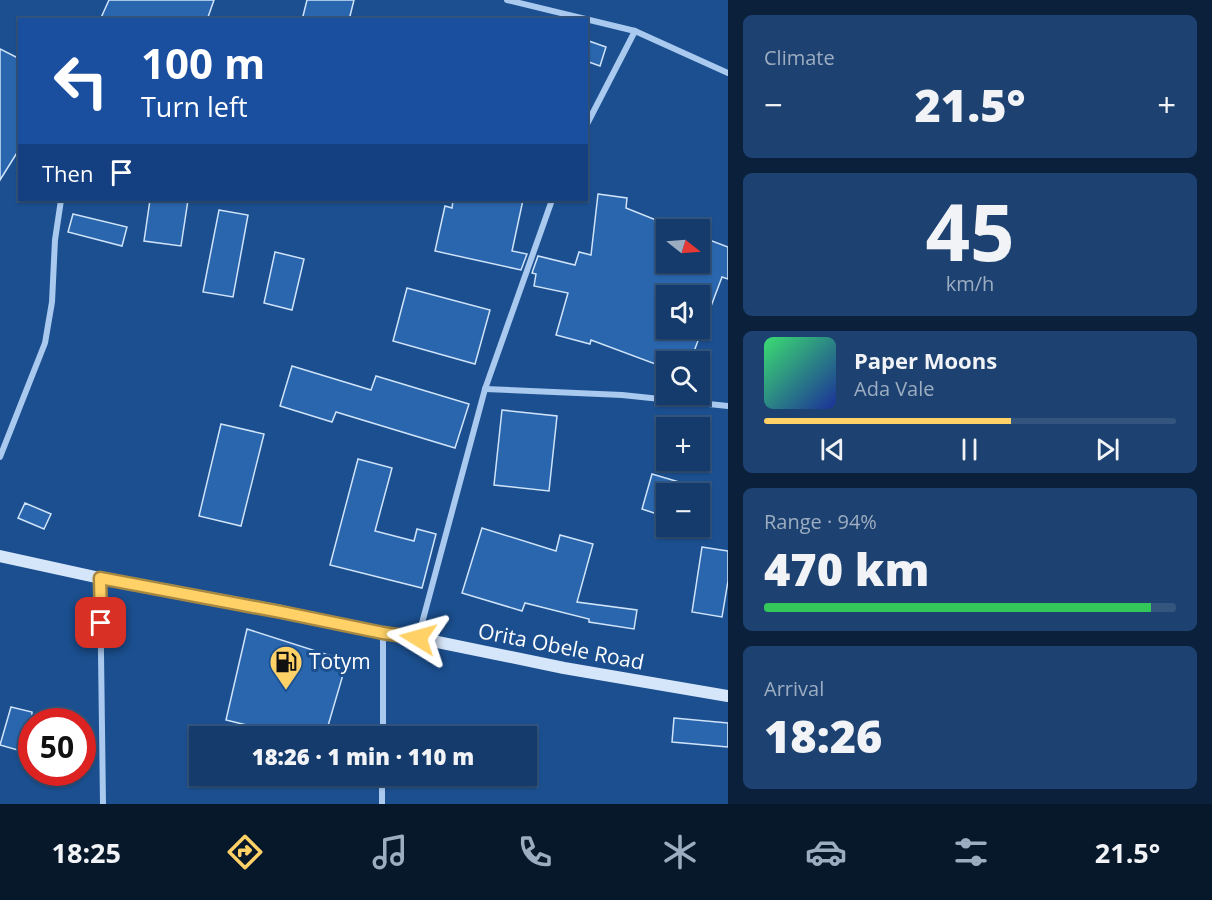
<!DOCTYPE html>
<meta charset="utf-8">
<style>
:root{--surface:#143b6b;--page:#1d4271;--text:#f1f3f6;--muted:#9dadc1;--line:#33557e;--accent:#ffd166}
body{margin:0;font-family:"Open Sans",sans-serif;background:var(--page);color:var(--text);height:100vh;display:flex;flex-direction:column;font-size:22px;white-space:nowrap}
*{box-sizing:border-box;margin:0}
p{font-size:20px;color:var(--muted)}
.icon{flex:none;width:33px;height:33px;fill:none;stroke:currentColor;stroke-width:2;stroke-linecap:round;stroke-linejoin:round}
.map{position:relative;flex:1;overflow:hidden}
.drawer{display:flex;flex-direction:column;gap:15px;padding:15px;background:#0b203b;width:484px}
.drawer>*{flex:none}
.banner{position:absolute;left:18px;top:18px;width:570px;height:183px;border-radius:0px;box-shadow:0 2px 4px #0004,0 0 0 2px var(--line);background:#1a4fa0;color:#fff;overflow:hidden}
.needle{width:39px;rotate:107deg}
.tools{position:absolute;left:656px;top:219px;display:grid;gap:12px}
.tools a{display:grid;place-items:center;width:54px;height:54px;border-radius:0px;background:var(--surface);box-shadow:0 2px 4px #0004,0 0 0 2px var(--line);font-size:30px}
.speed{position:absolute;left:18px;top:708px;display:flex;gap:12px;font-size:30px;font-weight:700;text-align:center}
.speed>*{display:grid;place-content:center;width:78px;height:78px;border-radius:50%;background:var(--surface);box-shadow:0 2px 4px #0004,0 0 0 2px var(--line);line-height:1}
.speed .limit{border:9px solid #d22;background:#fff;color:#111}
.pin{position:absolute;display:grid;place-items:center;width:51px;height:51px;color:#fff;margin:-26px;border-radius:12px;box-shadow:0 3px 9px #0006}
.me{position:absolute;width:66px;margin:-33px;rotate:278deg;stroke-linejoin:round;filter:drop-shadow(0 0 4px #0008)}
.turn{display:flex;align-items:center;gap:21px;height:126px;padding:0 24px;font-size:27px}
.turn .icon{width:78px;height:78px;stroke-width:2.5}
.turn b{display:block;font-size:42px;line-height:51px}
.then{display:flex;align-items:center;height:57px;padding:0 24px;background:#0003;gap:12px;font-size:22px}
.big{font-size:45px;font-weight:800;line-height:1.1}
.drawer .widget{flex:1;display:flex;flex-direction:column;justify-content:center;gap:9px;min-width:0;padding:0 21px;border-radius:9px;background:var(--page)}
.drawer .dial{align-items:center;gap:0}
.dial b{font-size:78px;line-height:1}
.song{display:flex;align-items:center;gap:18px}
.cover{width:72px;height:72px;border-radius:9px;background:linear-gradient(135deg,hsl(140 70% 55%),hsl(230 70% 35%))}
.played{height:6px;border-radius:3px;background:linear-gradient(90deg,var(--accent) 60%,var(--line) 60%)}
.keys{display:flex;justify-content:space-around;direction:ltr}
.heat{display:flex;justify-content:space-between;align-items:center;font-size:33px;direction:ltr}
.charge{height:9px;border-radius:4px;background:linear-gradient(90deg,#34c759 94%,var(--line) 0)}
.trip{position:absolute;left:189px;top:726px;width:348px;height:60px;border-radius:0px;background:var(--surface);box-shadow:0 2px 4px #0004,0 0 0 2px var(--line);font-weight:800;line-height:60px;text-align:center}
.menu{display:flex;height:96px;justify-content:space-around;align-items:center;background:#08182b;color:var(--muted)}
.menu .icon{width:42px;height:42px}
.menu .on{color:var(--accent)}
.menu b{font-size:27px;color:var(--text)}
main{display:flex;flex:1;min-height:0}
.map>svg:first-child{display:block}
.building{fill:#2a66ad;stroke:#cfe3fa;stroke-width:1.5;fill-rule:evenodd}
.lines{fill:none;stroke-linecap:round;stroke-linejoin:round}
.minor{stroke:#a9c9ee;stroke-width:6}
.secondary{stroke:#d6e6fa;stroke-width:12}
.route-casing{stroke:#a68842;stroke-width:15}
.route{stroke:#ffd166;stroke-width:10}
.labels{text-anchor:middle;stroke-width:6;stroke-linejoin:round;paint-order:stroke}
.street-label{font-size:21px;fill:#fff;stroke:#1b4f8f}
.poi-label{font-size:21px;fill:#fff;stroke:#1b4f8f;text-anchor:start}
</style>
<main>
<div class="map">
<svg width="728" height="804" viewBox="0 0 728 804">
<rect width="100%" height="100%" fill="#1b4f8f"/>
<g class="building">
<path d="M109 0H214L207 20H100Z"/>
<path d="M307 0H354L349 20H302Z"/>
<path d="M586 40 606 47 600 66 586 61Z"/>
<path d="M0 49 20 59V148L0 180Z"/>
<path d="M598 194 627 198 626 208 666 224V262H699V236L728 247V279L722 277 690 362H666V368L591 340 590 344 556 335 568 293 534 286 536 274 532 273 538 256 575 265 579 252 591 255ZM666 296H699V328H666Z"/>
<path d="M150 200H188L181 246 144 241Z"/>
<path d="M453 200H523L512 251 527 254 521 270 435 251 445 206 452 208Z"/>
<path d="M219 210 248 215 233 297 203 292Z"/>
<path d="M73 214 127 227 122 246 68 232Z"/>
<path d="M275 252 304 259 292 310 264 303Z"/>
<path d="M407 288 490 310 475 364 393 341Z"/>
<path d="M292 366 371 390 376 376 469 404 455 448 336 412 332 422 280 406Z"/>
<path d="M502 410 557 416 549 491 494 485Z"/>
<path d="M221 424 264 434 241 526 199 516Z"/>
<path d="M358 459 392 468 375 531 414 541 417 529 436 534 422 588 330 565Z"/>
<path d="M652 474 703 489V494H666V517L642 509Z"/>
<path d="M25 503 51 514 44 529 18 518Z"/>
<path d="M482 528 556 551 560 535 593 544 577 602 637 610 634 629 589 622V619L525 603 522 611 462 593Z"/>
<path d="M702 547 728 551V581L722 617 692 612Z"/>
<path d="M247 629 347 661 325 736H291L226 720Z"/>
<path d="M11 707 32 712V754L0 745Z"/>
<path d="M674 718 728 723V747L672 742Z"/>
</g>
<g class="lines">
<g class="minor">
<path d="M507 0 635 31 728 73"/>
<path d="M586 126 635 31"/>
<path d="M485 389 622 395 728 406"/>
<path d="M0 457 45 343 52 302 55 240 61 200"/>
<path d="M100 578 103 804"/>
<path d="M418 638 485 389 552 200"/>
<path d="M383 736V633"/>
<path d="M382 804V776"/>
</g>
<path class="secondary" d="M0 556 100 578 281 611 383 633 418 638 564 668 728 696"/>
</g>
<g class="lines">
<g class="route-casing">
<path id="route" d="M101 623 100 578 281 612 383 633 418 638"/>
</g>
<use href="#route" class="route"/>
</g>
<defs>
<g id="fuel-pin" transform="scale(1.725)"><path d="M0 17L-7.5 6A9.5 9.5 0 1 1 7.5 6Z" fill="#ffd166" stroke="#1b4f8f"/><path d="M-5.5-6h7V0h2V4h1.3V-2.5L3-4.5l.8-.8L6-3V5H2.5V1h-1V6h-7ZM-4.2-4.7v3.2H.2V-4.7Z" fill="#111"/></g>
</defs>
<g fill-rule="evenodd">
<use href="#fuel-pin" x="286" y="662"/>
</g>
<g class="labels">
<g class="street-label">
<text transform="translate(561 647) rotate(11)" y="7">Orita Obele Road</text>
</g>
<g class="poi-label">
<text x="309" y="669">Totym</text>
</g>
</g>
</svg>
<div class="tools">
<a><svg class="needle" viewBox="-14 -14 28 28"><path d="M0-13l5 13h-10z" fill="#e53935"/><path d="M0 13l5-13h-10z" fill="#9dadc1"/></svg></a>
<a><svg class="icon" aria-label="sound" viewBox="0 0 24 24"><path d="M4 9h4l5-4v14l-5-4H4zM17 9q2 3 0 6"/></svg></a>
<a><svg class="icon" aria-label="search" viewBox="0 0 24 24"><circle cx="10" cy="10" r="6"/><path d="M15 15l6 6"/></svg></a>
<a>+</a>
<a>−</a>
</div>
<div class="speed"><div class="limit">50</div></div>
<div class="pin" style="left:101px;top:623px;background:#d93025"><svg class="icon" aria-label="arrive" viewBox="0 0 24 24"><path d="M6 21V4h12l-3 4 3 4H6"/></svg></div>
<svg class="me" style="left:418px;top:638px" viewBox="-20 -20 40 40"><path d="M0-17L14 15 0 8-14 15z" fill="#ffd166" stroke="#fff" stroke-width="4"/></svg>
<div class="trip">18:26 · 1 min · 110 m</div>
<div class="banner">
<div class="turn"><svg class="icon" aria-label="left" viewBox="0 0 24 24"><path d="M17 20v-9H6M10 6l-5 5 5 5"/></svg><div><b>100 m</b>Turn left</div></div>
<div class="then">Then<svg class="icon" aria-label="arrive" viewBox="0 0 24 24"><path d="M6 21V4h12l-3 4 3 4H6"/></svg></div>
</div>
</div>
<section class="drawer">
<div class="widget"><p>Climate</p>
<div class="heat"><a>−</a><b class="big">21.5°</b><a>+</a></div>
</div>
<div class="widget dial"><b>45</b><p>km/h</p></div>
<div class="widget">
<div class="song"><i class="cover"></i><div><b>Paper Moons</b><p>Ada Vale</p></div></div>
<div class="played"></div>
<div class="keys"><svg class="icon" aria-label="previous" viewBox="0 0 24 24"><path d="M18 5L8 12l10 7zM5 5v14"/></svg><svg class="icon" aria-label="pause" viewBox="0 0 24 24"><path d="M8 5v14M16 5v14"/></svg><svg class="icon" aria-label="next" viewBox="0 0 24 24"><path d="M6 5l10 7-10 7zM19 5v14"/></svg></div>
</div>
<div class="widget"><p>Range · 94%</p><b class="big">470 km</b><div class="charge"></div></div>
<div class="widget"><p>Arrival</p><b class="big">18:26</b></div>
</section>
</main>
<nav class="menu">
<b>18:25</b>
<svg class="icon on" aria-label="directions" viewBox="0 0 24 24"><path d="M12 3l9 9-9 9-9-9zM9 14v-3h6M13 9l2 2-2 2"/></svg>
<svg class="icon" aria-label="music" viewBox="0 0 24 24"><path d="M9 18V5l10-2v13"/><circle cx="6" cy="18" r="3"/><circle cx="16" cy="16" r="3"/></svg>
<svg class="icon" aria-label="phone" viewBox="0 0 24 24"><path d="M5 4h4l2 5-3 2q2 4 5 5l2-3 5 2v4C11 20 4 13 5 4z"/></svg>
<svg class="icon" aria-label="climate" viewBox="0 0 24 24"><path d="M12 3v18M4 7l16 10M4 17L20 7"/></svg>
<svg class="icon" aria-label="car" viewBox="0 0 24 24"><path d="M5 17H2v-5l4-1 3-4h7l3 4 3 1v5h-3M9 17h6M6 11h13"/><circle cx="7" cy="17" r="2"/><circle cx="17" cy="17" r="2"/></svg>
<svg class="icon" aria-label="filters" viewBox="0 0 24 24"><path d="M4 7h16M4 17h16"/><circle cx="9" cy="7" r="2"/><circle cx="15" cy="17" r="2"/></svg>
<b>21.5°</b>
</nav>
